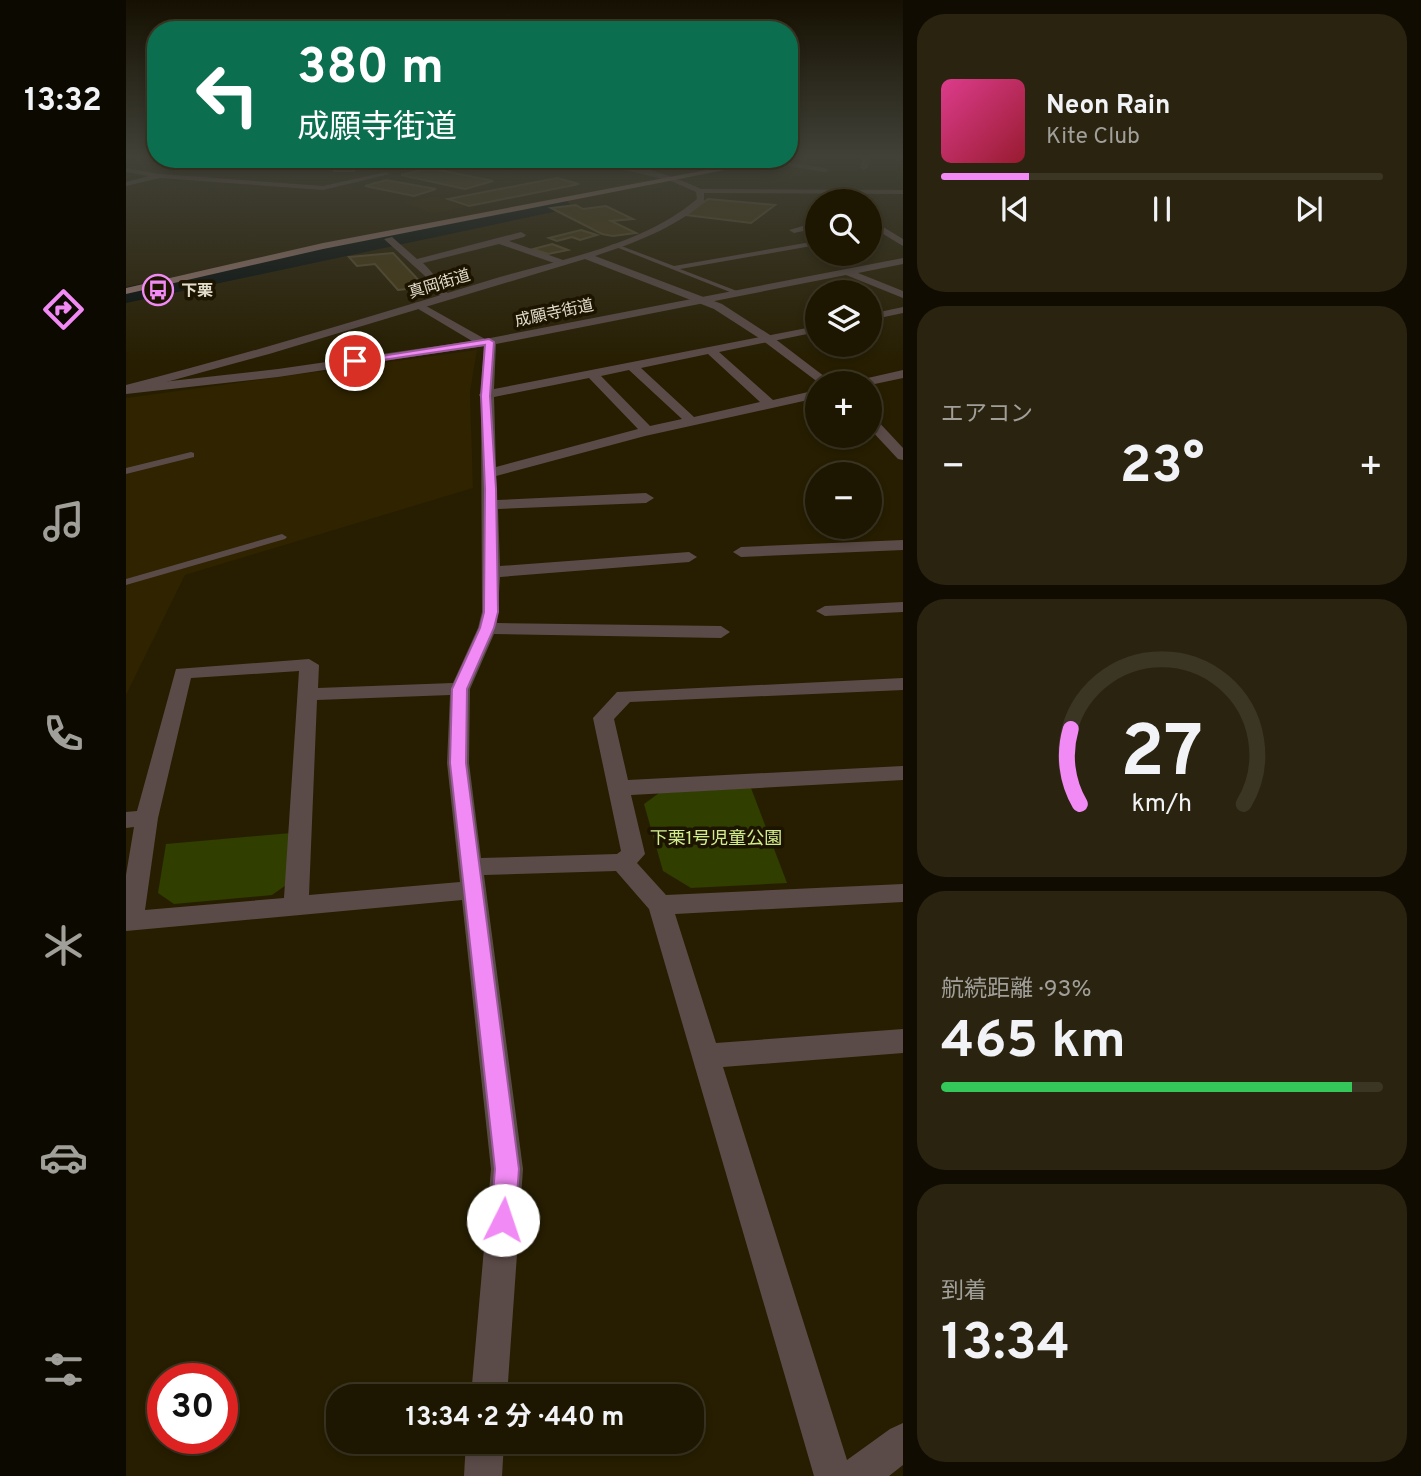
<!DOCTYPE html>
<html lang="ja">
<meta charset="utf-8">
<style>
:root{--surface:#1d1601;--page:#2a2310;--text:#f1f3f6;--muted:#a09f99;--line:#3b3523;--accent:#f18af4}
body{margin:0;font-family:Overpass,"Noto Sans JP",sans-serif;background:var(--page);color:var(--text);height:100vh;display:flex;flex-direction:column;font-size:26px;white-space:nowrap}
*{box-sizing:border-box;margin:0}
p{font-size:23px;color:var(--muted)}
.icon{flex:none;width:38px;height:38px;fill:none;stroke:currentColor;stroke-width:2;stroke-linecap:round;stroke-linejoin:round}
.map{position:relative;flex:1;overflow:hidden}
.sheet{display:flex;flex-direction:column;gap:14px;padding:14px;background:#100c01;width:518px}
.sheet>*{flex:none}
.top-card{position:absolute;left:21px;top:21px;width:651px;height:147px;border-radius:28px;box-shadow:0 4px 10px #0003,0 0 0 2px var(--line);background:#0b6e4f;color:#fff;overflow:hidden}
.tools{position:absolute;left:679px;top:189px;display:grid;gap:14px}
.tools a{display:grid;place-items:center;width:77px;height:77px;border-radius:50%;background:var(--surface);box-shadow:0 4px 10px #0003,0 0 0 2px var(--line);font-size:35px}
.speed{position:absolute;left:21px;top:1363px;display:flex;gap:14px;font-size:35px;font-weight:700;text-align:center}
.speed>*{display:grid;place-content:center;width:91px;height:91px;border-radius:50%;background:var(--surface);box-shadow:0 4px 10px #0003,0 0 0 2px var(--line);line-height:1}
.speed .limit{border:10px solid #d22;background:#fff;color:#111}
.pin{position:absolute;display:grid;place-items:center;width:60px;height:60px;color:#fff;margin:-30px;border:4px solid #fff;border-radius:50%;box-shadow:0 2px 7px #0007}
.me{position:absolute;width:77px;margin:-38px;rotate:4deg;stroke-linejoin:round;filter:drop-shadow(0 0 5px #0008)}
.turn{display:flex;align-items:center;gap:24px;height:147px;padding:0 35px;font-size:32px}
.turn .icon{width:91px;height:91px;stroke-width:2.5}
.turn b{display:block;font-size:49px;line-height:60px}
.big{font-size:52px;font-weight:700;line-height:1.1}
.sheet .widget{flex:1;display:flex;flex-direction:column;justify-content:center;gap:10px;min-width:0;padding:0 24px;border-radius:28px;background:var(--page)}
.sheet .dial{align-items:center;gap:0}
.dial svg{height:182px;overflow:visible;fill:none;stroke:var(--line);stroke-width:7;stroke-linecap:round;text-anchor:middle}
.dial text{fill:var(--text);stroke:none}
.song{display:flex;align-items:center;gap:21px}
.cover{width:84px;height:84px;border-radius:10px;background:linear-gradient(135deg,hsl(330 70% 55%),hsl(350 70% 35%))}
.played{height:7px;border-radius:4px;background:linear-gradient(90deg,var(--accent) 20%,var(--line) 20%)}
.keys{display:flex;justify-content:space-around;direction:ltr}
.heat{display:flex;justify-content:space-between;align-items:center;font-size:38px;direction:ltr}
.charge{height:10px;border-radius:5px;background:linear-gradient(90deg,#34c759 93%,var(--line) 0)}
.trip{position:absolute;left:200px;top:1384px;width:378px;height:70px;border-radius:28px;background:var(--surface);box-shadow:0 4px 10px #0003,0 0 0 2px var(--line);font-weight:700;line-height:70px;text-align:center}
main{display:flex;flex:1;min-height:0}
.tabs{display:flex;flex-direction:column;width:126px;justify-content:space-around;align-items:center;background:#0c0900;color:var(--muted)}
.tabs .icon{width:49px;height:49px}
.tabs .on{color:var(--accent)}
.tabs b{font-size:32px;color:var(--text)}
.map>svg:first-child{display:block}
.built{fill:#2f2300}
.green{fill:#303e00}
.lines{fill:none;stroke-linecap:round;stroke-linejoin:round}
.river{fill:#020c0d;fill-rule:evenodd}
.building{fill:#443811;stroke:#594f31;stroke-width:2}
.service{fill:#5b4b48;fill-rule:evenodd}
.minor{fill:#5b4b48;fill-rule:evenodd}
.tertiary{fill:#5b4b48;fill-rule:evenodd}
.primary{fill:#967770;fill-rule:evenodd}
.route{fill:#f18af4;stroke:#9d5a9f;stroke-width:2}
.labels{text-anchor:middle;stroke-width:7;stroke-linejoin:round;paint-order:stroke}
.far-street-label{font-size:16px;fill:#e1dbca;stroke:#1d1400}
.far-poi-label{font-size:16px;font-weight:bold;fill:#e1dbca;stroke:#1d1400;text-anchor:start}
.park-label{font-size:18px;fill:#d1ee8e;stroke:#1d1400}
</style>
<main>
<nav class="tabs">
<b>13:32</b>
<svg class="icon on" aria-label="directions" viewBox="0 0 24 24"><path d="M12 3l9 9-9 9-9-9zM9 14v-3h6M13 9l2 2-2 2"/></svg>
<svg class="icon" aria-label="music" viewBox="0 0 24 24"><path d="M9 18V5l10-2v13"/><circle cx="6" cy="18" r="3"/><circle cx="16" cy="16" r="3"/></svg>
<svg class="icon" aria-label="phone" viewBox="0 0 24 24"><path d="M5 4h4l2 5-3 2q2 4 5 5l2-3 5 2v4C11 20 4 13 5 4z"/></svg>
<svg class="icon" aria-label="climate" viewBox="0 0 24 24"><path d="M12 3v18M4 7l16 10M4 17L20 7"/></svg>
<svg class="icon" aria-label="car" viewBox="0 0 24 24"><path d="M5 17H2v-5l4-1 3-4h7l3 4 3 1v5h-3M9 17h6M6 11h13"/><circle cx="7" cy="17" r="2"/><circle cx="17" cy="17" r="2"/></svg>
<svg class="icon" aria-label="filters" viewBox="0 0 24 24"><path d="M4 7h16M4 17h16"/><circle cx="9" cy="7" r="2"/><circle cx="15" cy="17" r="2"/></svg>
</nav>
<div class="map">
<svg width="777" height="1476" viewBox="0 0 777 1476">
<rect width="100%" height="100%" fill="#271e01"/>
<g class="built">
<path d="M310 196 339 207 306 213 277 202Z"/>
<path d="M351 350 344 392 347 488 59 575 0 695V398Z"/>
</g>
<g class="green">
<path d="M625 788 661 883 565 888 537 871 518 804 533 793Z"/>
<path d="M165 833 163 883 146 895 48 904 32 893 40 844Z"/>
</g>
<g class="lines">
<path class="river" d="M434 199 441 201 444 205 441 209 0 303V287L298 224Z"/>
</g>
<g class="building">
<path d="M209 163H228V171H208Z"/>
<path d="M304 168 367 181 339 189 275 175Z"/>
<path d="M431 178 453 184 343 206 322 199Z"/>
<path d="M260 180 310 189 288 196 239 186Z"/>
<path d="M582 199 649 205 625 223 560 215Z"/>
<path d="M450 205 457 209 480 206 507 219 485 221 510 233 487 236 476 234 425 208Z"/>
<path d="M455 230 471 235 454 240 446 237 431 241 423 238Z"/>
<path d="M426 244 442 250 422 254 407 249Z"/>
<path d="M267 253 299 287 272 290 249 264 231 266 223 257Z"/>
</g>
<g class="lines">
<g class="service">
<path d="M691 241V245L554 269 611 291 609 294 485 245 490 244 548 266Z"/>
<path d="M65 452 68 453V457L0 474V468Z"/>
<path d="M156 534 161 537 159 539 0 585V579Z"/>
</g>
<g class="minor">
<path d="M737 156H745L742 168 738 170 734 168Z"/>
<path d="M582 159H593L603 164 599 166Z"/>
<path d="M640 159 699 168 703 170 699 172 643 163Z"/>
<path d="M0 168 34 174 197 186 260 172 264 174 197 190 34 178 0 186V182L23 176 0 172Z"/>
<path d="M744 219 777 239V246L744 226Z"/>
<path d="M691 222V228L668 233 663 230Z"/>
<path d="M395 232 400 235 398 237 383 241 437 260V264H431L373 244 297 263C308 273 315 286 325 297L320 300 304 288 299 276 258 239 266 237 291 259Z"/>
<path d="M777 258V264L732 273 777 291V298L720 275 370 344 368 389 691 326V332L593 352 647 400 691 390V398L519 436 370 476 371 500 520 493 528 498 520 503 372 509 374 566 563 552 571 557 563 562 374 577 371 623 595 626 604 632 595 638 368 634 344 689 343 763 355 858 491 854 495 851 467 718 491 692 777 678V690L504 702 488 719 502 780 777 766V780L505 795 519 854 511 863 540 895 777 884V902L549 914 590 1043 777 1029V1053L597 1067 721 1460 764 1429 777 1423V1465L763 1476H688L523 909 490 871 358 875 397 1169 381 1396H345L365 1169 336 900 0 931V875L8 827 0 828V812L11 811 50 669 183 659 193 665 192 688 327 683 352 628 356 612 355 398 353 395 355 392 358 346 152 377 0 394V386L152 369 346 341 289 307V303L293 302 359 339ZM582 354 634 402 568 417 515 368ZM503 370 556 419 524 426 475 376ZM463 378 512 429 370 467 368 397ZM173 671 158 898 19 910 32 818 65 678ZM324 695 321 763 334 882 183 895 191 700Z"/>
<path d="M777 307V313L744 320V314Z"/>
<path d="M777 370V378L744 385 731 383 733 380Z"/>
<path d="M777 540V550L615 557 607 552 615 547Z"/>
<path d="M777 602V612L699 616 690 611 699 606Z"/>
<path d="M340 1442H378L376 1476H338Z"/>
</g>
<g class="tertiary">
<path d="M452 159C493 159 539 172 575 189L777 190V194L578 193V202C547 229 508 243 469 256L596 304 644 335 707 383H693L636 340 588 309 459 259 143 354 0 393V385C122 354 243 317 364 280 431 260 516 246 571 199L570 192 545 181Z"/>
<path d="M744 417 749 418 777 448V460L772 459 744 429Z"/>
</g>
<path class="primary" d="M638 159H655L197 249 0 294V288L197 243Z"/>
</g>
<linearGradient id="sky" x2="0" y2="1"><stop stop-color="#151001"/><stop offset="0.43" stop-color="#414138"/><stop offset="1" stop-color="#414138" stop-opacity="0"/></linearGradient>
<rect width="777" height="363" fill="url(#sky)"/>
<path class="route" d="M363 339 368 342 364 396 370 489 372 612 368 628 341 689 340 763 393 1169 389 1220 386 1228 377 1231 368 1228 365 1220 369 1169 324 763 326 689 354 628 358 612 359 489 355 396 359 345 229 364 224 361Z"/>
<defs>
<g id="bus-ring" transform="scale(1.575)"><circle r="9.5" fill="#1d1400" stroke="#f18af4" stroke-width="1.5"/><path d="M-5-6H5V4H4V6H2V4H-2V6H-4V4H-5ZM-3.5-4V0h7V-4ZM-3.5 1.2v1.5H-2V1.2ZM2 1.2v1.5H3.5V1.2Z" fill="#f18af4"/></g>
</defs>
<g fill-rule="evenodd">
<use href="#bus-ring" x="32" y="290"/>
</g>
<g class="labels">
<g class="far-street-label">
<text transform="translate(313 283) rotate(-17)" y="6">真岡街道</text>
<text transform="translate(428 312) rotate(-12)" y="6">成願寺街道</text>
</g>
<g class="far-poi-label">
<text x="55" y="296">下栗</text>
</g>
<g class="park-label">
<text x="590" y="844">下栗1号児童公園</text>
</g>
</g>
</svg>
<div class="tools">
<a><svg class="icon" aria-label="search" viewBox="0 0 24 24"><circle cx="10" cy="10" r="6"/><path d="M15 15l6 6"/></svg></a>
<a><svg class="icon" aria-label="layers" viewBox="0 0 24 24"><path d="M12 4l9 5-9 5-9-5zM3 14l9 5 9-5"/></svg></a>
<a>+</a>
<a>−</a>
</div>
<div class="speed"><div class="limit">30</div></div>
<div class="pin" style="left:229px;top:361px;background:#d93025"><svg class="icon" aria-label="arrive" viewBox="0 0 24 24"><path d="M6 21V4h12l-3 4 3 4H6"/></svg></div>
<svg class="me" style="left:377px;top:1220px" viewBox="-20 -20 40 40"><circle r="19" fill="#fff"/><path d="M0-13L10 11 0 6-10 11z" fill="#f18af4"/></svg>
<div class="trip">13:34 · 2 分 · 440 m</div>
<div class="top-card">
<div class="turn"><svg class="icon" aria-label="left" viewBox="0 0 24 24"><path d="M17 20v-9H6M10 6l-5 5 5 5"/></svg><div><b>380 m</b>成願寺街道</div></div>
</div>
</div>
<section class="sheet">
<div class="widget">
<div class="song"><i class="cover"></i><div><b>Neon Rain</b><p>Kite Club</p></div></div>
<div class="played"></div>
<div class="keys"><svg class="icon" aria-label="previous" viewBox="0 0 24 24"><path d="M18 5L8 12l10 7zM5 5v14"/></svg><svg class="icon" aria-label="pause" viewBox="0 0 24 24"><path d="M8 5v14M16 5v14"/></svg><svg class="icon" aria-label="next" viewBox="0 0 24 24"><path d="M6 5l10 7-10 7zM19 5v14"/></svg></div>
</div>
<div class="widget"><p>エアコン</p>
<div class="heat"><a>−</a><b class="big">23°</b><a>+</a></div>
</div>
<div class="widget dial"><svg viewBox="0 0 100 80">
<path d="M14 69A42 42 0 1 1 86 69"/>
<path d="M14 69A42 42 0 0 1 10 36" stroke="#f18af4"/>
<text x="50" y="56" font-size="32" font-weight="700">27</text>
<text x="50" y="72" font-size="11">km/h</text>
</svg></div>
<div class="widget"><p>航続距離 · 93%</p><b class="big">465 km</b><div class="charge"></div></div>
<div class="widget"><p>到着</p><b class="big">13:34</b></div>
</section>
</main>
